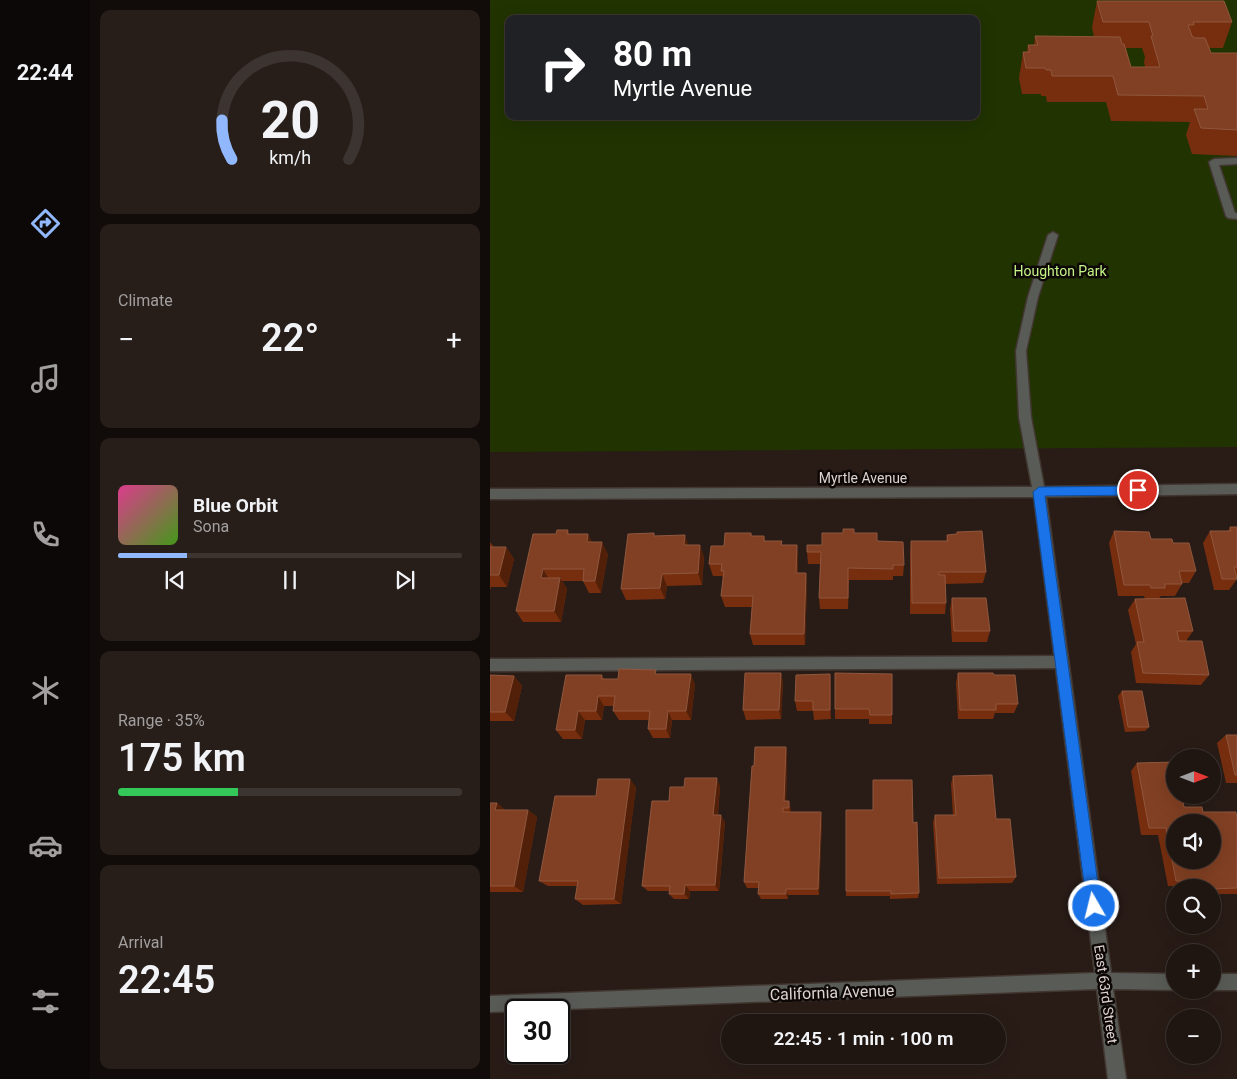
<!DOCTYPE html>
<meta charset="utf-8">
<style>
:root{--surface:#1f1511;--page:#271e1a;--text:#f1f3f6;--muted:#a19f9f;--line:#3c3431;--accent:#91b8fd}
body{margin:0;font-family:Roboto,sans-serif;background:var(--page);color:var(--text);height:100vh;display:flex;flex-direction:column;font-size:19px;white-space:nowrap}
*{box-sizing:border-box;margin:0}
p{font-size:16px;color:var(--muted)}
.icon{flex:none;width:28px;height:28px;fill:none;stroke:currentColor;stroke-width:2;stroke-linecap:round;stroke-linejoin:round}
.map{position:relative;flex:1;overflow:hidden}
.sheet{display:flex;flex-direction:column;gap:10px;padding:10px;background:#110c09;width:400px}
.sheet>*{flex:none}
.hud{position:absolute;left:15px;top:15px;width:475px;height:105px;border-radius:10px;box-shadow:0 5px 20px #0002,0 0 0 1px var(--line);background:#202124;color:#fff;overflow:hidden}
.needle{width:32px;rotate:90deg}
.fabs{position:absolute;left:676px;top:749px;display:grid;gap:10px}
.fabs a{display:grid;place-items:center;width:55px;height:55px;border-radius:50%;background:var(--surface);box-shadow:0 5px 20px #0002,0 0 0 1px var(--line);font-size:25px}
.speed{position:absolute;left:15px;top:999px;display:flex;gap:10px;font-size:25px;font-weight:700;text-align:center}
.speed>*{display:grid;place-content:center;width:65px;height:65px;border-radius:50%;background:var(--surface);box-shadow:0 5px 20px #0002,0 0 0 1px var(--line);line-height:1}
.speed .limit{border:2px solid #111;border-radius:8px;background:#fff;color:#111}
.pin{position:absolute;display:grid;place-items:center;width:42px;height:42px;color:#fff;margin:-21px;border:2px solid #fff;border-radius:50%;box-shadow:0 1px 5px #0007}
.me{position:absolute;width:55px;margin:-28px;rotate:352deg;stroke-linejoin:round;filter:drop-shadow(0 0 4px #0008)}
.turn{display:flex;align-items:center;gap:18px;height:105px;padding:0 25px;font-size:22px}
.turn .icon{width:65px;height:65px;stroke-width:2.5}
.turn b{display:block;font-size:35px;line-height:42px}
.big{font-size:38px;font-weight:600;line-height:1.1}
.sheet .card{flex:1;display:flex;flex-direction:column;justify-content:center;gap:8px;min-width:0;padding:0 18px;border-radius:10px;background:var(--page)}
.sheet .dial{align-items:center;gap:0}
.dial svg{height:130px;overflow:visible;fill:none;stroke:var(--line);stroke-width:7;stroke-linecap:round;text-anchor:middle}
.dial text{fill:var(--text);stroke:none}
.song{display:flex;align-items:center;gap:15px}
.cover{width:60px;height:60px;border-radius:8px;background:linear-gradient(135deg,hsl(330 70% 55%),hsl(100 70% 35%))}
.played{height:5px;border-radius:2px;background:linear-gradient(90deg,var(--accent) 20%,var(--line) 20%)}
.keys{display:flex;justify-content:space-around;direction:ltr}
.heat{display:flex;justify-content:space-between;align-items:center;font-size:28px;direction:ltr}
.charge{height:8px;border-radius:4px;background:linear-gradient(90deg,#34c759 35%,var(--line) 0)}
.trip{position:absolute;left:231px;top:1014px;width:285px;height:50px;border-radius:25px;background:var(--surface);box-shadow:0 5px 20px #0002,0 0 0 1px var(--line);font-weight:600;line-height:50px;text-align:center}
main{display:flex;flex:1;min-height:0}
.tabs{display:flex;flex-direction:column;width:90px;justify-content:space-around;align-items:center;background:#0c0807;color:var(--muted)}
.tabs .icon{width:35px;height:35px}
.tabs .current{color:var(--accent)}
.tabs b{font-size:22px;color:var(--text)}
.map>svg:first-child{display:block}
.green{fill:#203300;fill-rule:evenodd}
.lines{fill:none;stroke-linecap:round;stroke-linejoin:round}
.service-casing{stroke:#423631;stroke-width:3}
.minor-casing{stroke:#423631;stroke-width:3}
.service{fill:#595c56;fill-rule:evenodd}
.minor{fill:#595c56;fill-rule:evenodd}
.wall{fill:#762e0f;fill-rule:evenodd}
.shaded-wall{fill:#522009}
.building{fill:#814023;stroke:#8f573e;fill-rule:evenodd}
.route{fill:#1a73e8;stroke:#114b97}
.labels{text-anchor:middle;stroke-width:5;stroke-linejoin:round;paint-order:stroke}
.park-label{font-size:14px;fill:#c4f387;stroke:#0d0806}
.street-label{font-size:14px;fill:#dcd3d0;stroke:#0d0806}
.near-street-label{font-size:16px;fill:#dcd3d0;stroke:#0d0806}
</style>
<main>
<nav class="tabs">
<b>22:44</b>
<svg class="icon current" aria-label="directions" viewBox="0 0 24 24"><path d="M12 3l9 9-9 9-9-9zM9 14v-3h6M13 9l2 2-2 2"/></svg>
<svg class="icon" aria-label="music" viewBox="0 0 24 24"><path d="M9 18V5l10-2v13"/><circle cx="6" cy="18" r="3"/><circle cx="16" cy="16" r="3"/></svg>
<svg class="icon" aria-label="phone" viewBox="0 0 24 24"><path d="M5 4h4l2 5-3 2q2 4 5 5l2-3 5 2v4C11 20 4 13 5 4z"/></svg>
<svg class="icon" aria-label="climate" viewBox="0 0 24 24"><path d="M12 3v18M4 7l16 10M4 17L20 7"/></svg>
<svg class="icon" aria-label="car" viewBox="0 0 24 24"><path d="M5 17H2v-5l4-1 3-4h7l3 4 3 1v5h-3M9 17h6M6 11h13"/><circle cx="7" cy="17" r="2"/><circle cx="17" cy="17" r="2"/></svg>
<svg class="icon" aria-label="filters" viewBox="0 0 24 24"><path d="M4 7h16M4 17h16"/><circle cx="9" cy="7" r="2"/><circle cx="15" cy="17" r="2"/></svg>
</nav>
<section class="sheet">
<div class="card dial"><svg viewBox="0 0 100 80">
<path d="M14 69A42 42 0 1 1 86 69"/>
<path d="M14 69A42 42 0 0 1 8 45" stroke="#91b8fd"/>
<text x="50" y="56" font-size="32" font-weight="700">20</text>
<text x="50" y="72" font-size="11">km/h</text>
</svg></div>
<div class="card"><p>Climate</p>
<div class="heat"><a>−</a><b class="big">22°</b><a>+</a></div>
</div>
<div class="card">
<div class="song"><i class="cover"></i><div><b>Blue Orbit</b><p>Sona</p></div></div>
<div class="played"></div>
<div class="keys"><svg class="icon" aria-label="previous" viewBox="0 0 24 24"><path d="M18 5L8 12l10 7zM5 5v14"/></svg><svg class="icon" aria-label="pause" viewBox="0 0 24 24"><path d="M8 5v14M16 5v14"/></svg><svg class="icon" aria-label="next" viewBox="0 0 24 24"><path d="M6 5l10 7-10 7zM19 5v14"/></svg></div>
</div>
<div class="card"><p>Range · 35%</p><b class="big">175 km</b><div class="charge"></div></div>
<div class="card"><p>Arrival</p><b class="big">22:45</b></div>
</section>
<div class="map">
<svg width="747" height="1079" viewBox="0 0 747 1079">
<rect width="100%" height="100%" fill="#291c17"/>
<path class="green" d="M0 0H747V447L0 452ZM19 19H486V116H19Z"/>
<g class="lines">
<g class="service-casing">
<g id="service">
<path d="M747 158V164L729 165 745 213H747V219L738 218 736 216 719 162 724 159Z"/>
<path d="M563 232 568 235 548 297 536 351 541 417 555 492 553 496H545L543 492 529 417 526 351 538 297 558 235Z"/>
<path d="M571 656 576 658 578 662 576 666 571 668 0 671V659Z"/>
</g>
</g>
<g class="minor-casing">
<g id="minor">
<path d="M747 484V494L556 497 621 973 685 974V990L623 989 636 1079H618L607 989 0 1012V996L605 973 544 497 0 499V489L549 487Z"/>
<rect x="722" y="974" width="25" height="16"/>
</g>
</g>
<use href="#service" class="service"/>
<use href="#minor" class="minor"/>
</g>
<g class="wall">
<path d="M607 1 742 22 733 48H719L721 53H747V156L702 154 696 135 700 122 621 121 616 102H557L556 96H551V94H532L529 78 533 52H537L538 45H544L545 36 604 37 602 27ZM636 48H652L655 57 654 62 655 67H641Z"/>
<path d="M740 527H747V579L739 590H724L713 543 720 531H738Z"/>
<path d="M78 530 79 534 102 542 118 554 111 593H99L93 581H72L77 589 71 622H33L26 611 66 534Z"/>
<path d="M624 531 661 539 683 543 706 571 699 583H691L692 584 685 596H671L669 598 703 631 696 641 719 675 711 685 646 683 641 652 646 644 638 610 645 599H655L654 596H628L619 543Z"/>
<path d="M467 532 496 572 493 583 455 584 456 603 455 614H420V553L421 541H456L457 535 466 534Z"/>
<path d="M261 533 262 536H274L275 541H292V545H307L308 557V573H316L317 585 315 645H263L260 634 262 607H235L231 596 233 578 232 576H223L219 564Z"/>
<path d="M364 533 387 541 414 565 413 576H403V580H359L358 609H330L329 598 330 564H318L317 552 332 545Z"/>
<path d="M165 536 198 545 214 557 212 585 177 586 175 599 136 600 131 589Z"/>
<path d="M0 542 4 547H16L24 559 17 587H1L0 590Z"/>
<path d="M462 598 500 631 497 642H462L460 609Z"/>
<path d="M291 673 293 683 291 719 256 720 253 710Z"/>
<path d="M345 673 402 715V724H379V719H345Z"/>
<path d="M468 673 504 675 528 704 524 713H505L503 719H468L466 683Z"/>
<path d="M168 674 205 684 201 720H182L180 738H163L158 729 159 720H129L123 711 124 706H114L112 720H95L92 739H73L66 730 112 675 114 679H128Z"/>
<path d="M340 674 341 719 324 720 323 711H307L305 701Z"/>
<path d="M0 675 24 676 32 686 24 721H0Z"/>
<path d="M632 691 659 727 655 731 635 732 628 696Z"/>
<path d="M736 735H747V783H736L727 743Z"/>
<path d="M296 747 297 756 296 801 301 809V812L332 819 329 895H298V899H271L268 894 269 888H257L254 882 264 766Z"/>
<path d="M647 763 694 807 713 812 747 818V894H722V888H692L691 886H678L668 835H651L641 771Z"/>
<path d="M463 776 506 819 526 877 522 883 447 884 443 822 445 815H463L461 784Z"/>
<path d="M230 786 228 815 235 822 229 891H200L199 899H184L179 894 180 891H158L152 886 179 801Z"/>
<path d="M146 787 131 904 93 905 85 899 87 886H58L49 881 106 796Z"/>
<path d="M0 803H7L15 810H38L47 817 33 892H0Z"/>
<path d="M423 823 429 893 428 898 400 899V896H356V891Z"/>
</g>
<g class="shaded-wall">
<path d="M98 534 104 546 97 542Z"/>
<path d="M195 535 199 547 194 545Z"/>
<path d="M112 542 118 554 111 593 105 581Z"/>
<path d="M210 545 214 557 212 585 208 573Z"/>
<path d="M307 545 308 557 307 585 306 573Z"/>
<path d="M16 547 24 559 17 587 9 575Z"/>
<path d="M53 569 60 581 51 578Z"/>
<path d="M316 573 317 585 315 645 314 634Z"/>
<path d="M172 574 177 586 175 599 170 588Z"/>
<path d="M70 578 77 589 71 622 64 611Z"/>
<path d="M291 673 293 683 291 719 289 710Z"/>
<path d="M201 674 205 684 201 720 196 711Z"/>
<path d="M340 674 341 684V719L340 710Z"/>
<path d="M24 676 32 686 24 721 15 712Z"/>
<path d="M108 696 114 706 112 720 106 711Z"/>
<path d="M88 711 95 720 92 739 85 730Z"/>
<path d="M178 711 182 720 180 738 176 729Z"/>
<path d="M296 747 297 756 296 809 294 801Z"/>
<path d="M227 778 230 786 227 822 223 815Z"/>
<path d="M140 779 146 787 131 904 124 899Z"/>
<path d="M299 801 301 809V815L299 808Z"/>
<path d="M7 803 16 811 5 810Z"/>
<path d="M38 810 47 817 33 892 24 886Z"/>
<path d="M331 812 332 819 329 895 328 889Z"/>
<path d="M231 815 235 822 229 891 225 885Z"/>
<path d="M195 885 200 891 199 899 194 894Z"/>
<path d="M296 889 298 895V899L296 894Z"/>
</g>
<g class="building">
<path d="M607 1H734L742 22H703L704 25H698L702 36 705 38H715L721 53H747V130L711 128 704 109H718L714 96 628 95 623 76H562L561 70H556L555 68H536L533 52H540L538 45H548L545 36 630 37 632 44H634L641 67H670L661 36H663L659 22H613Z"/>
<path d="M740 527H747V567H744L747 579H732L720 531H741Z"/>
<path d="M353 529H364V533H387V541L413 542 414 565H403V569L358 568V598H329L331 552H317V545H332V533H353Z"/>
<path d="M67 530H78L77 534H98L97 542H112L105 581H93L94 569H53L51 578H70L64 611H26L43 534H66Z"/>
<path d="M492 531 496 572H449V575H455L456 603H422L421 541H458L457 535 467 534V532Z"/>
<path d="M624 531 659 532 661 539H682L683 543H699L706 571H689L692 584H675V588H661L660 585H634Z"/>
<path d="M164 533V536L195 535 194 545H210L208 573 172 574 170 588 131 589 138 534Z"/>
<path d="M235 533H261V536H274V541H292L291 545H307L306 573H316L314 634H260L263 596H231L234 571H231L232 564H219L221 546H234Z"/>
<path d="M0 547H16L9 575H0Z"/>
<path d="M462 598H496L500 631H464Z"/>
<path d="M695 598 703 631H687L689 641H712L719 675 653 673 647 642H654L645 599Z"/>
<path d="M129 669 166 670 165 674H201L196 711H178L176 729H158L160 711H123L125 696H108L106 711H88L85 730H66L76 675H112L111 679H128Z"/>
<path d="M255 673H291L289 710H253Z"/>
<path d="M345 673 402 674V715H380L379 709H345Z"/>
<path d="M468 673H503L504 675H525L528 704H506V710H470Z"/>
<path d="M340 674V710H323V701H305L306 675Z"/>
<path d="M0 675 24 676 15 712H0Z"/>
<path d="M632 691H652L659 727H638Z"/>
<path d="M736 735H747V775H745Z"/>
<path d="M265 747H296L294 801H299V808H293V812H331L328 889H296V894H268L269 882H254L262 766H264Z"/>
<path d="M685 762V795H692L694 807H712L713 812H746L747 818V888L722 889V888H701L700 881H686L676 828H659L647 763ZM685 822H722V860H685Z"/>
<path d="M502 775 506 819H520L526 877 449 878 445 815H466L463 776Z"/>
<path d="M195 778H227L223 815H231L225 885H195L194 894H179L180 886H152L162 801H179L180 787H194Z"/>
<path d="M108 779H140L124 899H85L88 881H49L65 796H106Z"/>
<path d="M383 780H422L423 823 427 822 429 893 401 894V891H356V810H383Z"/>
<path d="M0 803H7L5 810H38L24 886H0Z"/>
</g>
<path class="route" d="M648 486 653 490 648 495 555 496 611 906 609 911 604 913 599 911 597 906 543 492 549 487Z"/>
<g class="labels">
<g class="park-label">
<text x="570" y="276">Houghton Park</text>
</g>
<g class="street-label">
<text x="373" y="483">Myrtle Avenue</text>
<text transform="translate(616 994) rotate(82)" y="5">East 63rd Street</text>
</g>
<g class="near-street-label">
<text transform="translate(342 992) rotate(-2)" y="6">California Avenue</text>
</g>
</g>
</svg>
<div class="fabs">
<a><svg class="needle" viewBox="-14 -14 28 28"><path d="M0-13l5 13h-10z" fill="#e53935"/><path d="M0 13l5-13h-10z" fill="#a19f9f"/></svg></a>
<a><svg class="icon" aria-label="sound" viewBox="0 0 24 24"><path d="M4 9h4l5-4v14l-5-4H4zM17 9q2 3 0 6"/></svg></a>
<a><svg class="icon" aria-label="search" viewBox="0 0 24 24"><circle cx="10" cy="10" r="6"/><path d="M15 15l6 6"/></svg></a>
<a>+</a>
<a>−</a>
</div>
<div class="speed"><div class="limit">30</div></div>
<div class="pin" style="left:648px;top:490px;background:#d93025"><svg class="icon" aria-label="arrive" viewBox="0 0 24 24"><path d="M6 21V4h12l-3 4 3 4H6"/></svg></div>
<svg class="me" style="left:604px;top:906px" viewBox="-20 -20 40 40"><circle r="17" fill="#1a73e8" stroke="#fff" stroke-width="3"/><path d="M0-11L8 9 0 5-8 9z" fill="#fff"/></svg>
<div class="trip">22:45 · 1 min · 100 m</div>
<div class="hud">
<div class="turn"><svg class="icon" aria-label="right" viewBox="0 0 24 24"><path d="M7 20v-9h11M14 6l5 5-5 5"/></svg><div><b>80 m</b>Myrtle Avenue</div></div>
</div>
</div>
</main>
